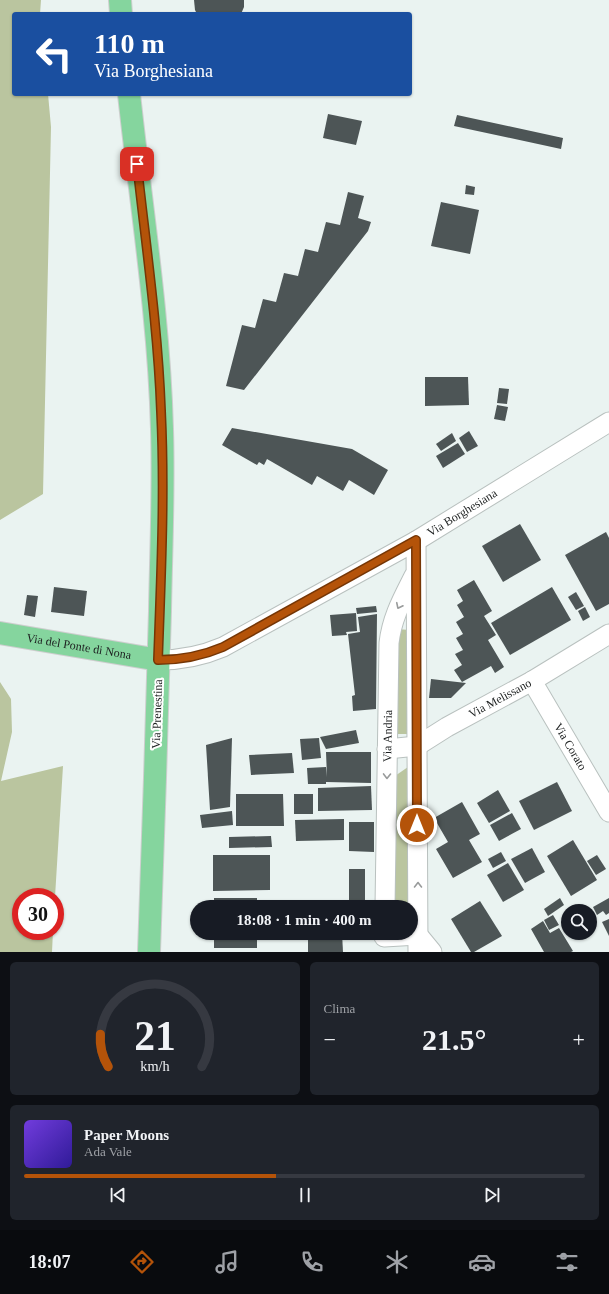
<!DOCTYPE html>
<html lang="it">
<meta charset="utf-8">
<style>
:root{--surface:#171b24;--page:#20242c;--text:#f1f3f6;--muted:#9ea1a6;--line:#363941;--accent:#b45309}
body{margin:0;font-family:Georgia,serif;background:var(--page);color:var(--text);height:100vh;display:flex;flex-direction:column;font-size:15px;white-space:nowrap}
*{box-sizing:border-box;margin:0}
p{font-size:13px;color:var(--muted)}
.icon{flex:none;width:22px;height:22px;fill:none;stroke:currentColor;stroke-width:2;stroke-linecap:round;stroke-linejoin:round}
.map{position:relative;height:952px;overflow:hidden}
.sheet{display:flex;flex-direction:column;gap:10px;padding:10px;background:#0d0f14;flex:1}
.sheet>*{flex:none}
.banner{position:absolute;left:12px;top:12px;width:400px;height:84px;border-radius:4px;box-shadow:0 1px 3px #0004;background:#1a4fa0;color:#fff;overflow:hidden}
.controls{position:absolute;left:561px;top:904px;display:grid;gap:8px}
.controls a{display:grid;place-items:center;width:36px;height:36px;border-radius:50%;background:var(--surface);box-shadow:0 1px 3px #0004;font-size:20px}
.speed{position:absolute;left:12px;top:888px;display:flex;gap:8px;font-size:20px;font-weight:700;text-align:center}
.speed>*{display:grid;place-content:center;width:52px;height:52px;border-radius:50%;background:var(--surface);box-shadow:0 1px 3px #0004;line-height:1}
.speed .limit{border:6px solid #d22;background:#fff;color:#111}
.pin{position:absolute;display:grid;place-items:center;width:34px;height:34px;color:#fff;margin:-17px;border-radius:8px;box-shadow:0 2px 6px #0006}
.me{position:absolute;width:44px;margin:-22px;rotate:0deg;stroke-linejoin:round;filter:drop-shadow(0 0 3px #0008)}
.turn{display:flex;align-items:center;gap:14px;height:84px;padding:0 16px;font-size:18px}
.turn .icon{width:52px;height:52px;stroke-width:2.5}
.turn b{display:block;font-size:28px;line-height:34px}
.big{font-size:30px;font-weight:800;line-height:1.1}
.sheet .card{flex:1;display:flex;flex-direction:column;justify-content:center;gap:6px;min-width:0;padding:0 14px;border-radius:6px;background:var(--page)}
.sheet .dial{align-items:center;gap:0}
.dial svg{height:104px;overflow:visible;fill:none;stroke:var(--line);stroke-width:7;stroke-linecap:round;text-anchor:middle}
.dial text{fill:var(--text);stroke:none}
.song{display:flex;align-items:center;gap:12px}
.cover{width:48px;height:48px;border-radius:6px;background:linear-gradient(135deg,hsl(260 70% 55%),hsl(250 70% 35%))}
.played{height:4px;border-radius:2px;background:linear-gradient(90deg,var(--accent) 45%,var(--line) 45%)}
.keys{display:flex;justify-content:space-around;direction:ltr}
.heat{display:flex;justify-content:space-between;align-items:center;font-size:22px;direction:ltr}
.sheet .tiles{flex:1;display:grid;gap:10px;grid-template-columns:1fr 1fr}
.card:last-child{grid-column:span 2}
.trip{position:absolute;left:190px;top:900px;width:228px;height:40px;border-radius:20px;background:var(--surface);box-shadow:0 1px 3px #0004;font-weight:800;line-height:40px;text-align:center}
.tabs{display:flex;height:64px;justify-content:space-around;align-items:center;background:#090b0e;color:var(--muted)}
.tabs .icon{width:28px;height:28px}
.tabs .on{color:var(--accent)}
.tabs b{font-size:18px;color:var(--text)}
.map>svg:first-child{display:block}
.green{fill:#bac59f}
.building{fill:#4d5556}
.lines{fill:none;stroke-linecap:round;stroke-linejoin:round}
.minor-casing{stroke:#b9c1bf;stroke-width:21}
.major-casing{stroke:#cdcece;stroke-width:24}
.minor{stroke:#fff;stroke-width:19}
.major{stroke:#85d59e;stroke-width:22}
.oneway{stroke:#999b9b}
.route-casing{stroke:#753606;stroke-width:10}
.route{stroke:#b45309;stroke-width:7}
.labels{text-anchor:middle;stroke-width:4;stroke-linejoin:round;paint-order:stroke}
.street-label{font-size:12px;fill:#1d2020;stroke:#fff}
</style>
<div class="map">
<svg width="609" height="952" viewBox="0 0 609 952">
<rect width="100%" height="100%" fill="#eaf3f1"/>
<g class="green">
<path d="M0 0H41L40 14H14V94H48L51 127 43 494 0 520Z"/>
<path d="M396 629 410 630 409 734H395Z"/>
<path d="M0 682 11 699 12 732 1 781 63 766 55 897H21V931H53L52 952H0Z"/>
<path d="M408 767V907H392V778Z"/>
</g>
<g class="building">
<path d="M194 0H244V7L241 14H197L195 10Z"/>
<path d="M328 114 362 121 356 145 323 138Z"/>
<path d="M457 115 563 138 561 149 454 126Z"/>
<path d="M466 185 475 187 474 195 465 194Z"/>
<path d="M348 192 364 196 358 218 371 222 368 231 244 390 226 386 242 325 255 328 263 299 276 302 284 273 298 276 305 249 318 252 326 222 340 225Z"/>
<path d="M441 202 479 210 470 254 431 246Z"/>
<path d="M425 377H468L469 405 425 406Z"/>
<path d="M499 388 509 389 507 404 497 403Z"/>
<path d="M497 405 508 407 505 421 494 419Z"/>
<path d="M232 428 352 449 388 470 374 495 349 480 343 491 317 476 312 485 267 459 264 465 259 462 257 465 222 445Z"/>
<path d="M469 431 478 446 467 452 459 438Z"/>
<path d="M452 433 456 441 441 451 436 444Z"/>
<path d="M458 443 465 454 443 468 436 456Z"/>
<path d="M520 524 541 560 503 582 482 546Z"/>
<path d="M606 532 609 538V604L596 611 565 555Z"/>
<path d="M474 580 492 611 484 616 496 635 488 640 504 667 495 673 491 666 462 682 454 670 462 665 455 654 463 650 456 638 463 634 456 622 464 617 457 605 463 601 457 590Z"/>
<path d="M54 587 87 591 84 616 51 612Z"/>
<path d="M552 587 571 620 510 655 491 623Z"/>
<path d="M576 592 584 606 576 610 568 597Z"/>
<path d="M27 595 38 596 35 617 24 615Z"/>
<path d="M376 606 377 612 357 614 356 608Z"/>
<path d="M585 607 590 617 583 621 578 611Z"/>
<path d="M356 613 357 631 346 632 347 635 332 636 330 615Z"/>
<path d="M377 614 376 709 353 711 352 696 355 695 348 634 360 632 358 617Z"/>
<path d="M431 679 466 683 451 698H429Z"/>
<path d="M356 730 359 743 326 749 320 737Z"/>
<path d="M232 738 230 807 210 810 206 745Z"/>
<path d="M319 738 321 758 302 760 300 739Z"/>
<path d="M326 752H371V783L326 782V784H308L307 768 326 767 327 777Z"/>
<path d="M292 753 294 773 251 775 249 755Z"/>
<path d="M557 782 572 811 534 830 519 801Z"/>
<path d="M371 786 372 810 318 811V788Z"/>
<path d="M498 790 510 811 489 823 477 803Z"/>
<path d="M236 794H283L284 826H236Z"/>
<rect x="294" y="794" width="19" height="20"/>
<path d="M462 802 480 834 469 840 482 862 453 878 436 849 448 842 434 818Z"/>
<path d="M232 811 233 825 202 828 200 815Z"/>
<path d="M512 813 521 829 499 841 490 825Z"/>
<path d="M344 819V840L296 841 295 820Z"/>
<path d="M349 822H374V852L349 851Z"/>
<path d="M271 836 272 847 229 848V837Z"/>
<path d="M573 840 597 880 571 896 547 856Z"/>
<path d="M532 848 545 872 525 883 511 859Z"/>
<path d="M501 852 506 861 493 868 488 859Z"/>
<path d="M213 855H270V890L213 891Z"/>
<path d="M597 855 606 869 596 875 587 861Z"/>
<path d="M508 863 524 890 503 902 487 875Z"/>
<path d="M349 869H365V907H316V900H349Z"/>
<rect x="214" y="898" width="43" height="9"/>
<path d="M560 898 564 905 548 916 544 909Z"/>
<path d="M609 898V913L606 915 603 911 597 915 593 907Z"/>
<path d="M480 901 502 936 474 952H471L451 919Z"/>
<path d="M553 915 559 925 549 930 544 920Z"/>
<path d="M609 919V936L602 922Z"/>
<path d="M543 921 550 933 559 928 573 951 571 952H544L531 929Z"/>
<rect x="214" y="933" width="43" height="15"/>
<path d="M342 933 343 952H308V934Z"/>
</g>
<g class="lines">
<g class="minor-casing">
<g id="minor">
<path d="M416 541 418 952"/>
<path id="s1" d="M159 660C181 660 202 656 223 647L416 541 609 422"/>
<path id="s2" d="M532 681 609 812"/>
<path id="s3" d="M387 749 417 746 447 727 532 681 609 634"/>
<path id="s4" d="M385 907 389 643C392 617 403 598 414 576"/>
<path d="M384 937 418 935 432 952"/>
</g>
</g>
<g class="major-casing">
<g id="major">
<path d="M120 0 121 14"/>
<path d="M129 94C141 206 159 317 162 429 164 490 161 550 160 611 157 725 153 838 149 952"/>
<path id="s5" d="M0 633 159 660"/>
</g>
</g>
<use href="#minor" class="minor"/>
<use href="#major" class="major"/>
</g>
<defs><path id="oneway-chevron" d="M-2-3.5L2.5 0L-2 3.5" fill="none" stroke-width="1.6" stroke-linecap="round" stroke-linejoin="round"/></defs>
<g class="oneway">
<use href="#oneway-chevron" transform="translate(399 606) rotate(116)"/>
<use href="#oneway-chevron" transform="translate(387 776) rotate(91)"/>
<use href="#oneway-chevron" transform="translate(418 885) rotate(-90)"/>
</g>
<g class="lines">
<g class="route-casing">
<path id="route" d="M137 164C146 246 158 328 161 411 165 494 161 577 158 660 181 660 202 656 223 647L416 540 417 825"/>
</g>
<use href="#route" class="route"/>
</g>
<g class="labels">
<g class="street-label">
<text dy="4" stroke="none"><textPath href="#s1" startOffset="340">Via Borghesiana</textPath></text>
<text dy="4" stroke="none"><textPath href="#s5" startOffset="80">Via del Ponte di Nona</textPath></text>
<text dy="4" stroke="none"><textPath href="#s3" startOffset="126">Via Melissano</textPath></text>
<text transform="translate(157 714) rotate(-88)" y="4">Via Prenestina</text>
<text dy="4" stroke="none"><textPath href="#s4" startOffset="171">Via Andria</textPath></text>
<text dy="4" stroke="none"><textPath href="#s2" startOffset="76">Via Corato</textPath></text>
</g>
</g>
</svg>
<div class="controls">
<a><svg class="icon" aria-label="search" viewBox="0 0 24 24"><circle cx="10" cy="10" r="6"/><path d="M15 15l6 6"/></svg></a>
</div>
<div class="speed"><div class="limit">30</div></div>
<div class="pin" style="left:137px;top:164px;background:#d93025"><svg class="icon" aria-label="arrive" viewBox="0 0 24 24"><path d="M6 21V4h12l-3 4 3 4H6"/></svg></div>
<svg class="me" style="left:417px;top:825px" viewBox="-20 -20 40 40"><circle r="17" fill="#b45309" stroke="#fff" stroke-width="3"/><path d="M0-11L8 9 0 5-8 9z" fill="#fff"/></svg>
<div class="trip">18:08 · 1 min · 400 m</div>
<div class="banner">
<div class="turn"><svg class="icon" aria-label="left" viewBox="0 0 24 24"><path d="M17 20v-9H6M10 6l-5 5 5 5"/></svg><div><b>110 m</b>Via Borghesiana</div></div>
</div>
</div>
<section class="sheet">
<div class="tiles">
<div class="card dial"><svg viewBox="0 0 100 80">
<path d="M14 69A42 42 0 1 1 86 69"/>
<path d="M14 69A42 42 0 0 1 8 44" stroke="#b45309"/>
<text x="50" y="56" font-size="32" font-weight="700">21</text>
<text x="50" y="72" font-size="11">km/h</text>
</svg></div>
<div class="card"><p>Clima</p>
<div class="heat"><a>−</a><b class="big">21.5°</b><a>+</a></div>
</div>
<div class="card">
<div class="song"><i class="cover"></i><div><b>Paper Moons</b><p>Ada Vale</p></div></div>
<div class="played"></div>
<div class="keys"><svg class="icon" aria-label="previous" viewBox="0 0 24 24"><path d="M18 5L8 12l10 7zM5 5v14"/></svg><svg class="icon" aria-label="pause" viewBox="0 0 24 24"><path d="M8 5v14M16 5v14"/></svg><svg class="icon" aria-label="next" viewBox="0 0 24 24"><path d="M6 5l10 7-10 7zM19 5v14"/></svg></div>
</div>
</div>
</section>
<nav class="tabs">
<b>18:07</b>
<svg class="icon on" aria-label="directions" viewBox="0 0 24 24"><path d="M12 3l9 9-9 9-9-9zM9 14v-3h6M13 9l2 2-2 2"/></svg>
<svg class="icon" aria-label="music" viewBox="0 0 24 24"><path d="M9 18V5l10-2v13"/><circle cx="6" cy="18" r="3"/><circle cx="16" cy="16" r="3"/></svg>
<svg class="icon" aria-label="phone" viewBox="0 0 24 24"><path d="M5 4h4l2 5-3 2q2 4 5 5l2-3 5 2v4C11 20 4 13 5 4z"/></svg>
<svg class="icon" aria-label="climate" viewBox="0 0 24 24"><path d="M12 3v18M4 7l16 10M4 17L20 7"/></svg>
<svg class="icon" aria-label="car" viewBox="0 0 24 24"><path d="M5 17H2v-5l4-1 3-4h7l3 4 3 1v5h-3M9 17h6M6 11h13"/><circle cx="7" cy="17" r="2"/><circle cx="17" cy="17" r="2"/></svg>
<svg class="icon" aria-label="filters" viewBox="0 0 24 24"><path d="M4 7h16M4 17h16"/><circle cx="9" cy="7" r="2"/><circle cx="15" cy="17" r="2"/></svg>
</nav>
